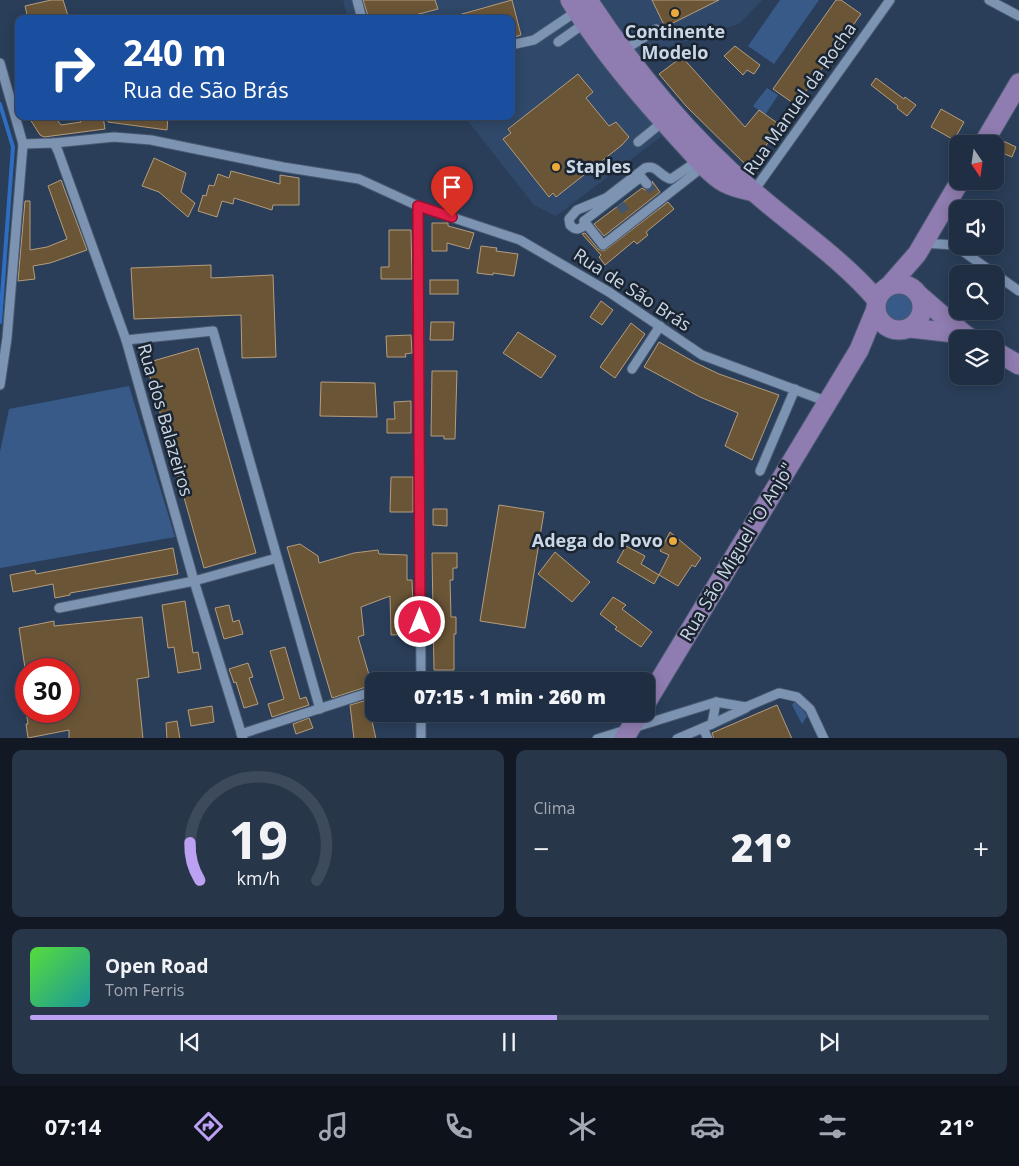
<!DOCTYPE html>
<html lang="pt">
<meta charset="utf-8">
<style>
:root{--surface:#202e43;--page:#28364a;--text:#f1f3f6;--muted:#a2a8b2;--line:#3d4a5c;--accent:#bca0f2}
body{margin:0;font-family:"Open Sans",sans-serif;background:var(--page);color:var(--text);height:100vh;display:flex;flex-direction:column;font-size:19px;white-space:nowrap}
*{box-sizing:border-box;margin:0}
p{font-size:16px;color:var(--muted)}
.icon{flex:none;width:28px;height:28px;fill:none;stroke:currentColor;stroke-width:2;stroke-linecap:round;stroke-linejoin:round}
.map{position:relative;height:738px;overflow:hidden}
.drawer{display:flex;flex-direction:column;gap:12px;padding:12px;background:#121925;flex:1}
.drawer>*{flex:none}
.banner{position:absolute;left:15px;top:15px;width:500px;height:105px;border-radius:10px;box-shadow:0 2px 12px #0003,0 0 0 1px var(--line);background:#1a4fa0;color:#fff;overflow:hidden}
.needle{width:32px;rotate:167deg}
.fabs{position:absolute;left:949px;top:135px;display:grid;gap:10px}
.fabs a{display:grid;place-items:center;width:55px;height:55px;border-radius:10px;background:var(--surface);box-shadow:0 2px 12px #0003,0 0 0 1px var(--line);font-size:25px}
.speed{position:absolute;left:15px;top:658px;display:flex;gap:10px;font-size:25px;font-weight:700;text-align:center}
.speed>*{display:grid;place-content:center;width:65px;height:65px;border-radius:50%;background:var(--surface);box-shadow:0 2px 12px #0003,0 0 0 1px var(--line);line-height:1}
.speed .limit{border:8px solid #d22;background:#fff;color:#111}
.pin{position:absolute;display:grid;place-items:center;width:42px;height:42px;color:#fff;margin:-51px -21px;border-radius:50% 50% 50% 0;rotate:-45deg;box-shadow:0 0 5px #0007}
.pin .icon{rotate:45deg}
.me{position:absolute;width:55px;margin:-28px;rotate:0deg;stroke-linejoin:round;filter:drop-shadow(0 0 4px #0008)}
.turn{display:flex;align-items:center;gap:18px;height:105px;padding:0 25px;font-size:22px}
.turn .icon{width:65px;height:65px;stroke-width:2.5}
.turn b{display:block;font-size:35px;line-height:42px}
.big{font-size:38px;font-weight:800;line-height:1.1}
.drawer .card{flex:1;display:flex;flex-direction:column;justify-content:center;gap:8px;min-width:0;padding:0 18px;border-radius:10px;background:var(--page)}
.drawer .dial{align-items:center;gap:0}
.dial svg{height:130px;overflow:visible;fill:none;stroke:var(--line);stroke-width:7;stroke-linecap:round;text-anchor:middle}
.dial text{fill:var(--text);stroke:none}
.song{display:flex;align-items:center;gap:15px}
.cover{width:60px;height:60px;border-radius:8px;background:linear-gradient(135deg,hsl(110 70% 55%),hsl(180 70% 35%))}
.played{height:5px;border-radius:2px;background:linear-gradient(90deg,var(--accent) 55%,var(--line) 55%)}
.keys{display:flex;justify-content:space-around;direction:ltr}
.heat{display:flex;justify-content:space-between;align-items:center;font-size:28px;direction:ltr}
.drawer .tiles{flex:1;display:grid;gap:12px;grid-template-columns:1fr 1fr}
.card:last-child{grid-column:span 2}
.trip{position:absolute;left:365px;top:672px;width:290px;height:50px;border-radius:10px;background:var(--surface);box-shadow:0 2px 12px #0003,0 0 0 1px var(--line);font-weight:800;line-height:50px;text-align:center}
.menu{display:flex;height:80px;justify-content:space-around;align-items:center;background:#0d121b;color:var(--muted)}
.menu .icon{width:35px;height:35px}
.menu .current{color:var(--accent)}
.menu b{font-size:22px;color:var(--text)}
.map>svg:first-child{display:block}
.built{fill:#304869}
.green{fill:#375a89}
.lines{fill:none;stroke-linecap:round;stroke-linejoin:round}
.stream{stroke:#2e6dbf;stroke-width:4}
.building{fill:#6b5537;stroke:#b59d7c}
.minor-tunnel{stroke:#42556e;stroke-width:9;stroke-dasharray:9 4.5;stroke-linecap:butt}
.minor-casing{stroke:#495a70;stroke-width:11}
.major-casing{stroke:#495a70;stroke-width:21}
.minor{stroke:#7c93b2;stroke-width:9}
.major{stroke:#8f7cb0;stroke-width:19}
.route-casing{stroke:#92132f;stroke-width:12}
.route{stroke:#e11d48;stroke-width:9}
.poi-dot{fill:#eba93a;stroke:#1b2531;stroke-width:2}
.labels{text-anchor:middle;stroke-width:5;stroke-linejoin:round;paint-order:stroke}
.poi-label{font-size:18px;font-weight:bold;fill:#cad7e7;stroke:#1b2531}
.street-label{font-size:18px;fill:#cad7e7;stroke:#1b2531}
</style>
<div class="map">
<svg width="1019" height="739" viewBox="0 0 1019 739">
<rect width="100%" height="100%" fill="#2a3e59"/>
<path class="built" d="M343 0H762L739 24 641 56 612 75 662 136 556 216 534 205 464 116H511V19H348Z"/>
<g class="green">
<path d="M780 0H819L774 64 748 46Z"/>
<path d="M767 88 778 95 765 115 753 106Z"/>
<circle cx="900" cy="307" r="17"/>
<path d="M129 386 175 537 0 568V452L9 409Z"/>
<path d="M794 702 801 707 807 716 802 724 792 705Z"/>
</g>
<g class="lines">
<path class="stream" d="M0 104 13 147 0 322"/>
</g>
<g class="building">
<path d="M51 0H63L69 19H28L25 6Z"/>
<path d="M363 0H435L438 9 400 19H369Z"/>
<path d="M512 0 521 35 511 38V19H456L455 16Z"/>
<path d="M652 0H719L665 27Z"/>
<path d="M836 0H841L861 14 796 105 773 89Z"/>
<path d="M735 46 760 65 754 74 747 70 743 75 724 56Z"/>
<path d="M682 57 745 127 759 110 780 125 750 169 686 106 659 74Z"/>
<path d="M578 74 593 92 586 98 609 126 616 122 629 137 622 145 556 197 553 193 549 197 503 139 511 133 508 129Z"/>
<path d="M876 78 904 99 905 97 916 105 907 116 897 108 898 106 871 85Z"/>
<path d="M941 109 964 122 954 140 931 127Z"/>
<path d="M28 116H54L61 125 81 122 77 116H103L105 129 44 137 40 135Z"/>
<path d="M108 116H168L167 130 108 122Z"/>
<path d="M999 139 1016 147 1012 157 995 150V146Z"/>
<path d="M154 158 186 173 181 192 195 203 188 217 159 192 142 186Z"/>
<path d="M231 171 280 184V175L299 178V205H273L272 210 234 198 233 204 222 201 217 217 198 211 203 195 206 196 209 185 214 186 218 174 229 178Z"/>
<path d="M61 180 87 250 50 263 33 266 35 279 18 281 25 201H30V250L47 247 67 239 48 186Z"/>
<path d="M652 181 660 192 604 236 594 224 642 188 645 190 651 189 653 186Z"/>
<path d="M668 202 674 209 646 232 648 235 637 244 634 241 605 265 599 257 601 255 582 234 585 233 598 249 604 251Z"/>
<path d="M432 223H448V226L474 233 469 249 447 243V251H432Z"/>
<path d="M389 230H411L412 279H381V267H389Z"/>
<path d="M481 246 497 248 496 251 518 254 514 276 493 273V275L477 273Z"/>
<path d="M211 265V278L273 275 276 357 242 358 241 315 134 319 131 268Z"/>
<rect x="430" y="280" width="28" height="14"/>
<path d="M601 301 613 310 602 325 590 317Z"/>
<path d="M431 322H454L453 340H430Z"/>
<path d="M631 323 645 334 615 378 600 367Z"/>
<path d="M518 332 556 356 541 378 503 353Z"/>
<path d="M411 335 412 353 405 354 406 357H387L386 336Z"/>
<path d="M659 342 694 362 719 374 779 395 752 460 725 446 738 413 700 397 644 367Z"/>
<path d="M198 348 256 553 204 568 146 363Z"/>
<path d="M432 371H457L455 439H444V436H431Z"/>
<path d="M321 382 375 383 377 417 320 416Z"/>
<path d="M411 401V433H387V419H395L394 402Z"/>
<path d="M391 477H413V512H390Z"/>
<path d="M499 505 544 512 525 628 480 621Z"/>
<path d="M433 509H447V526L433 525Z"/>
<path d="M670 532 701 558 695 567 692 565 678 586 659 575 669 555 660 551Z"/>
<path d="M300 544 318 556 319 563 354 553 378 550 379 554 407 555V580H412L414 634 391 635 390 596 361 607 364 635 358 637 372 685 332 698 287 547Z"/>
<path d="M626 546 645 556 641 564 659 575 654 584 617 562Z"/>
<path d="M173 548 178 574 70 593V595L55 598 53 584 13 592 10 575 35 570 36 574Z"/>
<path d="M555 552 590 582 572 602 538 574Z"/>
<path d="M432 553H457V568H453V580H450L451 617H456V634H454V670H434Z"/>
<path d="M613 597 626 605 622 609 652 632 641 647 615 629 617 627 600 614Z"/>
<path d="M185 601 193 653 198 652 201 669 178 673 174 647 168 648 162 605Z"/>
<path d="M229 605 233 622 239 620 243 634 224 639 215 608Z"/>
<path d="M142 617 149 677 137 679 143 739H69V730L28 738 26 724H28L26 711H69V669H62L61 662 25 668 19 628 54 621V626Z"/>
<path d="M285 647 300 699 306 697 309 705 272 717 268 704 284 699 270 651Z"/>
<path d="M248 663 253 677 249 678 258 704 244 708 236 682 234 683 229 669Z"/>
<path d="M374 698V711L370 712 376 739H354L350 705Z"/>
<path d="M777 705 792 739H714L712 733Z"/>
<path d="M212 706 214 722 191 726 188 710Z"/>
<path d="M309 718 313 728 296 734 293 724Z"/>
<path d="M177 721 180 739H167L166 723Z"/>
</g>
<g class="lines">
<g class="minor-tunnel">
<path d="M647 184 654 193"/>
<path d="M620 204 627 214"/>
</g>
<g class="minor-casing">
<g id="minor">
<path d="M357 0 362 19"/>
<path d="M989 0 1019 16"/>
<path d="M558 42 585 23"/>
<path d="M511 45 534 40 577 11"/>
<path d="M624 50 653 32 656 29"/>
<path d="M0 63 23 144 7 338 0 385"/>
<path d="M638 142 664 121"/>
<path d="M54 143 114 137 151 140 283 167 359 179 418 206 520 240 609 292 702 355 828 402"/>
<path d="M23 144 54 143 58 151 126 340 194 581 243 739"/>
<path d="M647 184 641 177 584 221V226C578 230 575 230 570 225L569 219 577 210 606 198 645 168C657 164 660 177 671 179L699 160"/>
<path d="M753 192 890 0"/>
<path d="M418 206 421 681"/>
<path d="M584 221 603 245 704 166"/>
<path d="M923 243 954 245 1019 291"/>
<path d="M126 340 213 331 320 709"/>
<path d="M632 369 660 326"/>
<path d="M760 471 795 389"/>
<path d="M59 608 194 581 277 558"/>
<path d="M421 714V739"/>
<path d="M712 724 746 708"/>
<path d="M703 728 708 739"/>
<path d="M241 734 374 691"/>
<path d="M597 739 716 702 746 707 779 693 797 697 810 709 824 739"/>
<path d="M677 739 712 724 716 702"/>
</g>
</g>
<g class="major-casing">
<g id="major">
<path d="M570 0C607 60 656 114 704 166 720 182 727 186 750 191"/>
<path d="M588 0C633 69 691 139 754 192 795 228 841 258 877 300"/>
<path d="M983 144 1019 83"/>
<circle cx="899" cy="307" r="23"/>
<path d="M889 286 917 254 960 181"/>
<path d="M920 296 964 334 972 339"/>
<path d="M910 328 964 334"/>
<path d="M995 351 1019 365"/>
<path d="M646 703 859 350 876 309"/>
<path d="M624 739 639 714"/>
</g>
</g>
<use href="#minor" class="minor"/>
<use href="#major" class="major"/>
</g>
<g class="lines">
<g class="route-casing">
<path id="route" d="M420 622 418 206 452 217"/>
</g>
<use href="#route" class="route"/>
</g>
<g class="poi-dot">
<circle cx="675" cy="13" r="5"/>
<circle cx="556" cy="167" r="5"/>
<circle cx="673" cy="541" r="5"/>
</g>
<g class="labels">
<g class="poi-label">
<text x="675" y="38">Continente<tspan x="675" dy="21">Modelo</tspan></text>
<text x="566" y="173" text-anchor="start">Staples</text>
<text x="663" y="547" text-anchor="end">Adega do Povo</text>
</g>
<g class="street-label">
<text transform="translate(800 99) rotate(-55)" y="6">Rua Manuel da Rocha</text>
<text transform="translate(632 290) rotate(33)" y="6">Rua de São Brás</text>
<text transform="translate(165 420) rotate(74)" y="6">Rua dos Balazeiros</text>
<text transform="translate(737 552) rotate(-59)" y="6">Rua São Miguel "O Anjo"</text>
</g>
</g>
</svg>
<div class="fabs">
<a><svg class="needle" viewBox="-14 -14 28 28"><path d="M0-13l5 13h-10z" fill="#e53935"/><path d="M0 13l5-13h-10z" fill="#a2a8b2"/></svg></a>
<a><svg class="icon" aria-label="sound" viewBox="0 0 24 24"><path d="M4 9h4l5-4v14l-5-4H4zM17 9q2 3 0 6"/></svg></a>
<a><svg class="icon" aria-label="search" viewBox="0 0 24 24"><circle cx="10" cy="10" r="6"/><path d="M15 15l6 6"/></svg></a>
<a><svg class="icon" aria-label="layers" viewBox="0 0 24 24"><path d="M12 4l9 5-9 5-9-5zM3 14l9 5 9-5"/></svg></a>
</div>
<div class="speed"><div class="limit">30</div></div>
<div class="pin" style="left:452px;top:217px;background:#d93025"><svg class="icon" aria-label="arrive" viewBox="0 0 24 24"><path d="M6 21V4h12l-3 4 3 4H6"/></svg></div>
<svg class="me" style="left:420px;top:622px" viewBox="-20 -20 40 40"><circle r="17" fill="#e11d48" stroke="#fff" stroke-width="3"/><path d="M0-11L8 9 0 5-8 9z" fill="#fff"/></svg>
<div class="trip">07:15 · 1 min · 260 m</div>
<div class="banner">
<div class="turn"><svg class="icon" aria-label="right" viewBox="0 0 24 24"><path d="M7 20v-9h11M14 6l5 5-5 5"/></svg><div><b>240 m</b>Rua de São Brás</div></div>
</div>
</div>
<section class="drawer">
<div class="tiles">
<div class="card dial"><svg viewBox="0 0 100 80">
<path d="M14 69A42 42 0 1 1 86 69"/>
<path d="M14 69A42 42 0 0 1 8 46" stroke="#bca0f2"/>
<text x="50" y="56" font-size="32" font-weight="700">19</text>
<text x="50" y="72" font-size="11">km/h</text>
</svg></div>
<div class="card"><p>Clima</p>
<div class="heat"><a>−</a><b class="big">21°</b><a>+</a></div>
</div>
<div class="card">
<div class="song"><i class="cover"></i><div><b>Open Road</b><p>Tom Ferris</p></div></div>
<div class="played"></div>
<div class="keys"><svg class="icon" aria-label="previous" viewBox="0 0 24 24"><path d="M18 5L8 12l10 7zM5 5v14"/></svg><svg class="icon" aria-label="pause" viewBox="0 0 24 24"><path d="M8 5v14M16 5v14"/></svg><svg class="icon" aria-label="next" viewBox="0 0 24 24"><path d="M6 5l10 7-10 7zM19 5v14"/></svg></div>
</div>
</div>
</section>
<nav class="menu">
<b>07:14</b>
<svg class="icon current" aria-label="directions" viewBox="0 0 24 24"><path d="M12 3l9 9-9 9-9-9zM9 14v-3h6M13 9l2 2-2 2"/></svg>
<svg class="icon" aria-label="music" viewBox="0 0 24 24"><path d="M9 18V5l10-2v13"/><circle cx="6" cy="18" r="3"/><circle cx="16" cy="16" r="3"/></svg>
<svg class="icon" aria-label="phone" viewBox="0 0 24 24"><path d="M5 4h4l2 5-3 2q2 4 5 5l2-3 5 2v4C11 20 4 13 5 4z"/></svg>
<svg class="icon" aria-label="climate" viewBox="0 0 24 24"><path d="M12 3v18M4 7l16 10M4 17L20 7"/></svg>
<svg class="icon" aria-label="car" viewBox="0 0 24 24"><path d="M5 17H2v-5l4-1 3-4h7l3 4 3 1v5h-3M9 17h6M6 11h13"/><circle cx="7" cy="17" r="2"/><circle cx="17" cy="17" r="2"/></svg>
<svg class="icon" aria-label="filters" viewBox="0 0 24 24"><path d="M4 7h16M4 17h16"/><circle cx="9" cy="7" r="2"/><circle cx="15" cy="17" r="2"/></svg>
<b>21°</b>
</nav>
